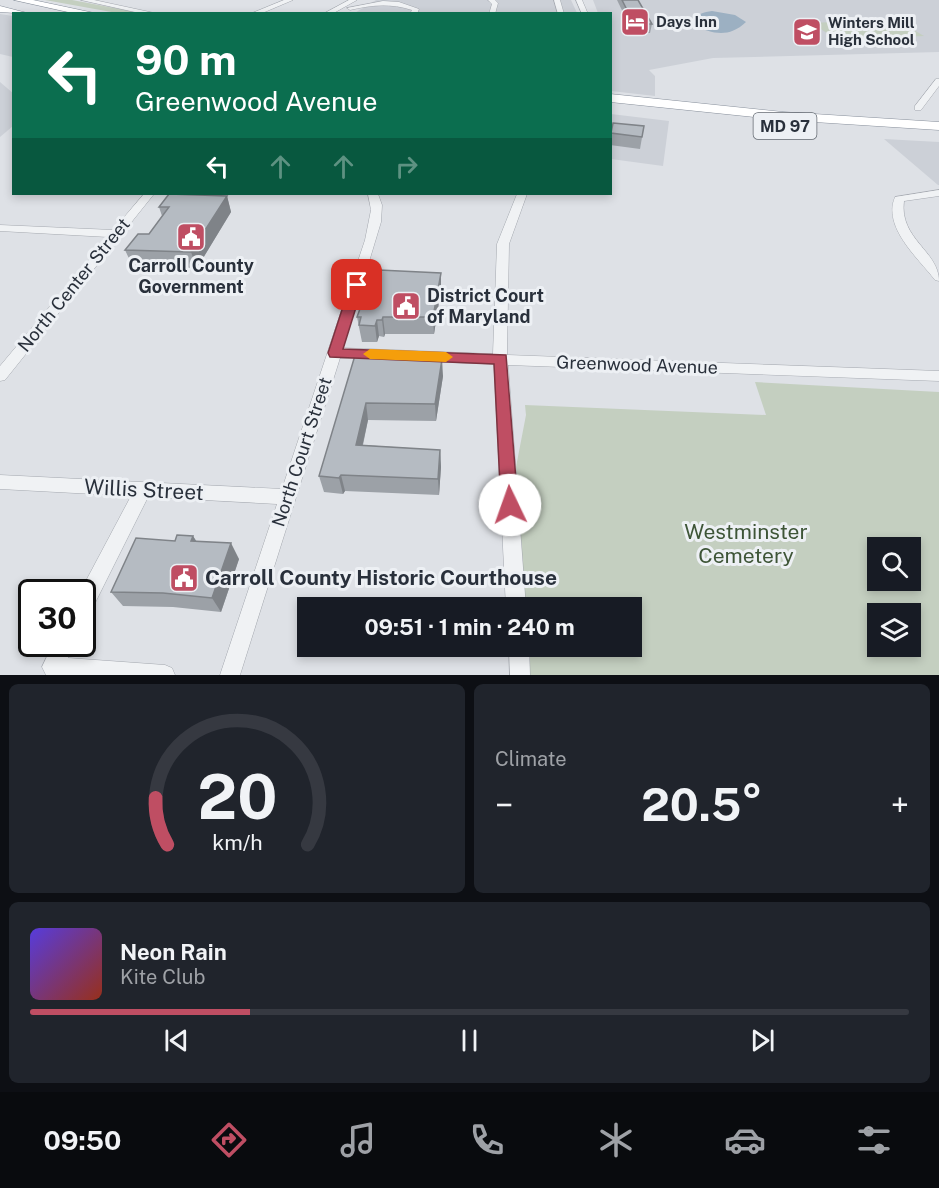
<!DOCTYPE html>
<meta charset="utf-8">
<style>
:root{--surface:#171b24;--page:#20242c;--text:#f1f3f6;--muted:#9ea1a6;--line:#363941;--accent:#bf4e63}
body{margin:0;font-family:"Public Sans",sans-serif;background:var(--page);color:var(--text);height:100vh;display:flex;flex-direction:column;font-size:22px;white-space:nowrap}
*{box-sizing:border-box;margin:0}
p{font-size:20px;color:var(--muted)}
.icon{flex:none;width:33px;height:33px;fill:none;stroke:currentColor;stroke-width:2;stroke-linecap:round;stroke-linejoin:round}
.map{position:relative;height:675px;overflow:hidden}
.drawer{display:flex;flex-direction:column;gap:9px;padding:9px;background:#0d0f14;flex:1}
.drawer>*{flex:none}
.top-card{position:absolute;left:12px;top:12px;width:600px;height:183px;border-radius:0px;box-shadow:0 3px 9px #0003;background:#0b6e4f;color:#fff;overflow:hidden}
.buttons{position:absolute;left:867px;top:537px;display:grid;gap:12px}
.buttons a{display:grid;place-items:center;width:54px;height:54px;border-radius:0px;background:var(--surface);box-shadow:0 3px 9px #0003;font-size:30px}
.speed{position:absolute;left:18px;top:579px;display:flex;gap:12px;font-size:30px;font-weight:700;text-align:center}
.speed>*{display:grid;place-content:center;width:78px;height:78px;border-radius:50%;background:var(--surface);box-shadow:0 3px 9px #0003;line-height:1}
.speed .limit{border:3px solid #111;border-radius:9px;background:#fff;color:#111}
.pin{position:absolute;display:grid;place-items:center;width:51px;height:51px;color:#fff;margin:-26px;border-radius:12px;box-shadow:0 3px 9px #0006}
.me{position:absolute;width:66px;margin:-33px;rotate:357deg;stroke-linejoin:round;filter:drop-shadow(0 0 4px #0008)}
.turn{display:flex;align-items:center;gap:21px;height:126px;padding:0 24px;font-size:27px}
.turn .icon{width:78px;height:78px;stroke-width:2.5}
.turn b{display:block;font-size:42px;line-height:51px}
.lanes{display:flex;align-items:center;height:57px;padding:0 24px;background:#0003;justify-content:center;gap:30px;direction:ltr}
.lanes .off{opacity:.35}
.big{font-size:45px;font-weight:700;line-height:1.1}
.drawer .card{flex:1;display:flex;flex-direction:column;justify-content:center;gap:9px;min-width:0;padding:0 21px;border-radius:9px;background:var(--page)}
.drawer .dial{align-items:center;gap:0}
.dial svg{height:156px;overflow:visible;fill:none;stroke:var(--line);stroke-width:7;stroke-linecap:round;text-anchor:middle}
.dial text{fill:var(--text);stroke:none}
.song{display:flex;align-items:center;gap:18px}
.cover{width:72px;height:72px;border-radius:9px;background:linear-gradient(135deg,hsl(250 70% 55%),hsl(10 70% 35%))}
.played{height:6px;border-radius:3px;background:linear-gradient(90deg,var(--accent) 25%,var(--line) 25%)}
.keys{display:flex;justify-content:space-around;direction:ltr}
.heat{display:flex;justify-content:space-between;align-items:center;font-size:33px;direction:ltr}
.drawer .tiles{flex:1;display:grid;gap:9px;grid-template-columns:1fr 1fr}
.card:last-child{grid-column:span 2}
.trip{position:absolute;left:297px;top:597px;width:345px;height:60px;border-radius:0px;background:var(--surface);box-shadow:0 3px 9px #0003;font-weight:700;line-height:60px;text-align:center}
.dock{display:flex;height:96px;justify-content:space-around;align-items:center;background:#090b0e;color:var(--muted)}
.dock .icon{width:42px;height:42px}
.dock .selected{color:var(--accent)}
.dock b{font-size:27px;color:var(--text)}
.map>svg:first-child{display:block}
.built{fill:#ccd0d7}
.green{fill:#c4cfc0;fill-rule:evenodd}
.water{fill:#9cb0c2}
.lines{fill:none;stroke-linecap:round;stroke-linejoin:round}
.minor-casing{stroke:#a4a8af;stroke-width:1}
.highway-casing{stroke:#878f9b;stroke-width:1}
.minor{fill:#f0f2f4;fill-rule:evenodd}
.highway{fill:#fff;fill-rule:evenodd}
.wall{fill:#9ca1a7}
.shaded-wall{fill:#7f8388}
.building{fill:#b5bbc2;stroke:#7f8388;stroke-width:1.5}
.route{fill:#bf4e63;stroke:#7c3340;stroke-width:1.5}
.slow{fill:#f59e0b}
.labels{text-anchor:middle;stroke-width:6;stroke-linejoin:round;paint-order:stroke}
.far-poi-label{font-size:15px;font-weight:bold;fill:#29303b;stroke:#edf0f4;text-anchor:start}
.shield{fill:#edf0f4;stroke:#646a72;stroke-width:1.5}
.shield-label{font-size:16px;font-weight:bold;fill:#29303b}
.poi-label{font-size:18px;font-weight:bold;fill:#29303b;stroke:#edf0f4}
.street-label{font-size:18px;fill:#29303b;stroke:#edf0f4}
.near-street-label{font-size:21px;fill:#29303b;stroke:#edf0f4}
.near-park-label{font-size:21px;fill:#3e5537;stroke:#edf0f4}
.near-poi-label{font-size:21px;font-weight:bold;fill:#29303b;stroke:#edf0f4;text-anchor:start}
</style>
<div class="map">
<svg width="939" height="675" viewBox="0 0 939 675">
<rect width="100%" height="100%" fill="#dee1e6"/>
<g class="built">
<path d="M376 0H571L577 13 353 14Z"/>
<path d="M593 0H939V52L713 58 649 70 655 76V96L611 91 610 14 598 13Z"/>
<path d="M0 14 13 16V57L0 54Z"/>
<path d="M0 82 14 94 13 126 0 137Z"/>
<path d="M611 114 669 121 663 166 611 159Z"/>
<path d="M884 139 939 142V185H938Z"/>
</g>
<g class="green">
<path d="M45 0H72L141 13H117Z"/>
<path d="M895 19 924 36 837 40 812 23Z"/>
<path d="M755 382 939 392V675H527L526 647 632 646V608H524L516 467 526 415 525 405 766 415ZM878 548H910V580H878ZM878 614H910V646H878Z"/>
</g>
<path class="water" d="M712 11 735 15 746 22C728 39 712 33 694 26L692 21C697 14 704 12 712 11Z"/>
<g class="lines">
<g class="minor-casing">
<g id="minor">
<path d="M81 0H94L159 14H144Z"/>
<path d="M284 0H293L260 14H250Z"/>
<path d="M349 0H357L332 14H323Z"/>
<path d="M488 0H495L498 3 495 14H489L492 4Z"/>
<path d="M554 0H560L564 14H558Z"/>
<path d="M576 0H582L588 14H582Z"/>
<path d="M383 1 399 2 419 9 417 14H410L412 10C391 3 371 5 350 10L347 8Z"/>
<path d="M936 79H939V86L921 110H915V106Z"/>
<path d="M939 190V196L904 201C899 239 939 251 939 281L935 280C918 258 882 227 895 197Z"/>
<path d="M144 194H154L5 380 0 381V366L108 237 0 231V225L113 230Z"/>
<path d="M368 194H378L382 205 381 222 343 348 493 354 497 244 517 194H527L509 244 507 355 939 371V381L508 365 526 608H506L494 364 340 358 240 675H220L277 504 148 497 89 615 82 617V592H80L131 496 0 489V475L282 489 365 240 371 210Z"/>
<path d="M53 644H74L68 658 165 665 172 668 175 675H46L42 667Z"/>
<path d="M509 646H529L530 675H510Z"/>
</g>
</g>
<g class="highway-casing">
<g id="highway">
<path d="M14 0H33L99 14H77Z"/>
<path d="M0 6 31 14 0 12Z"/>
<path d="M610 94 783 112 939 122V130L783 120 610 102Z"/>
</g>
</g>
<use href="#minor" class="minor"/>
<use href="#highway" class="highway"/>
</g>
<g class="wall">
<path d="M617 0H638L652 24 650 33H633Z"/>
<path d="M613 123 644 126 640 149 610 145V134Z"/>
<path d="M227 196 231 212 197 268 133 267 125 250 149 234 162 216 159 207Z"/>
<path d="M441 273V289L434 334H385L384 337 379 336 377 342H362L357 317 365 306Z"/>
<path d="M378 353 379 356 443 376 436 421 368 420 363 445 440 450 441 467 439 495 345 491 343 494 324 492 319 476Z"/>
<path d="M193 536 197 542 239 559 221 612 173 607 123 606 111 592 175 541Z"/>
</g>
<g class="shaded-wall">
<path d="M227 196 231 212 197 268 191 252Z"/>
<path d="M441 273V289L434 334 433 317Z"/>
<path d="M383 317 385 334 384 337 382 320Z"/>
<path d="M377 320 379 336 377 342 375 326Z"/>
<path d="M442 359 443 376 436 421 435 404Z"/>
<path d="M366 403 368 420 359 461 356 445Z"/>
<path d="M440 450 441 467 439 495 438 479Z"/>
<path d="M341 475 345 491 343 494 339 478Z"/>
<path d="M193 536 202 551 191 541Z"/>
<path d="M231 543 239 559 221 612 212 598Z"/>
</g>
<g class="building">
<path d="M622 0H638L652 24H634Z"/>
<path d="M613 123 644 126 642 137 611 133Z"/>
<path d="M169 194 227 196 191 252 125 250 138 234H149L169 207H159Z"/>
<path d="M379 270 441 273 433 317H383L382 320H377L375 326 359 325 361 317H357L361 306H365Z"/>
<path d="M356 352 378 353 377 356 442 359 435 404 366 403 356 445 440 450 438 479 341 475 339 478 319 476Z"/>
<path d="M177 535 193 536 191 541 231 543 212 598 163 593 111 592 136 538 175 541Z"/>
</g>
<path class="route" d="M357 281 363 285 343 349 506 355 518 505 516 510 510 512 504 510 501 505 494 364 330 357 328 353 350 285Z"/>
<path class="slow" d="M370 349 446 352 453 357 446 362 370 359 363 354Z"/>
<defs>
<g id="hotel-square" transform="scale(1.5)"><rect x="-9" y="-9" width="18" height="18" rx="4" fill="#bf4e63" stroke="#edf0f4"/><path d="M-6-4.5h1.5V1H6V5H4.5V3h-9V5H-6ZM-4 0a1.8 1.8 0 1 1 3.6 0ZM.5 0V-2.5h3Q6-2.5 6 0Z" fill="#fff"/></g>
<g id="school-square" transform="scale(1.5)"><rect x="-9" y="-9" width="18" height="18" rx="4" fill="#bf4e63" stroke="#edf0f4"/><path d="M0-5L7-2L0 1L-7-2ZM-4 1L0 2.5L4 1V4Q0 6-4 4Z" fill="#fff"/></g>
<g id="civic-square" transform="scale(1.5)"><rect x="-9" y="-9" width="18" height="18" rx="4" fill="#bf4e63" stroke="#edf0f4"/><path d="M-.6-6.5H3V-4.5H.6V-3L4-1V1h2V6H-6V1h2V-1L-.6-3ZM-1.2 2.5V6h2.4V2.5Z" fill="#fff"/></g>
</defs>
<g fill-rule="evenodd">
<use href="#hotel-square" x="635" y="22"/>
<use href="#school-square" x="807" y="32"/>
<use href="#civic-square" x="191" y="237"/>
<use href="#civic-square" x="406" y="306"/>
<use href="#civic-square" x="184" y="578"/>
</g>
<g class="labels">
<g class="far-poi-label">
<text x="656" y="27">Days Inn</text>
<text x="828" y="28">Winters Mill<tspan x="828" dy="17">High School</tspan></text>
</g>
<rect class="shield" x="753.5" y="113" width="63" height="26" rx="4.5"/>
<g class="shield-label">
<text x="785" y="132">MD 97</text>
</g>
<g class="poi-label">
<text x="191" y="272">Carroll County<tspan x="191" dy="21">Government</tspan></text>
<text x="427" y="302" text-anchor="start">District Court<tspan x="427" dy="21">of Maryland</tspan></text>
</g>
<g class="street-label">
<text transform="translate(74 285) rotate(-51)" y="6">North Center Street</text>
<text transform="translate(637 365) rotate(2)" y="6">Greenwood Avenue</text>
<text transform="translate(302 452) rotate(-72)" y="6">North Court Street</text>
</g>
<g class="near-street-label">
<text transform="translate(144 490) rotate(3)" y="7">Willis Street</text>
</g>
<g class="near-park-label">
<text x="746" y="539">Westminster<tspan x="746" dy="24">Cemetery</tspan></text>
</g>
<g class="near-poi-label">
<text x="205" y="585">Carroll County Historic Courthouse</text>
</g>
</g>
</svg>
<div class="buttons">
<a><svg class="icon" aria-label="search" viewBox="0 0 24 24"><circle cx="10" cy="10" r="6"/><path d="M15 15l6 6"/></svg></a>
<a><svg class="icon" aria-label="layers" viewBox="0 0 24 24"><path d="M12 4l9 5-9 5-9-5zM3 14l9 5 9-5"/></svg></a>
</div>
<div class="speed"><div class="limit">30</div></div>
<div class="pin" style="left:357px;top:285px;background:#d93025"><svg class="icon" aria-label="arrive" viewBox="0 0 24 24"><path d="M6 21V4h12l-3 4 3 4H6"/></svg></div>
<svg class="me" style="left:510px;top:505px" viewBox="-20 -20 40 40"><circle r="19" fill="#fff"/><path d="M0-13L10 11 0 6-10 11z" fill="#bf4e63"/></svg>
<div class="trip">09:51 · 1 min · 240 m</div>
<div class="top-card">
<div class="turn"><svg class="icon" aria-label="left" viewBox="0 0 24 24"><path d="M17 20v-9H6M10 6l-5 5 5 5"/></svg><div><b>90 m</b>Greenwood Avenue</div></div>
<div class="lanes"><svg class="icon" aria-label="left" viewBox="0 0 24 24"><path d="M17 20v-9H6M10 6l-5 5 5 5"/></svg><svg class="icon off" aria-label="ahead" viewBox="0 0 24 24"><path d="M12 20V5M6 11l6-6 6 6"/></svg><svg class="icon off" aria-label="ahead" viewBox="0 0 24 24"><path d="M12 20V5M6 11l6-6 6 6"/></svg><svg class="icon off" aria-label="right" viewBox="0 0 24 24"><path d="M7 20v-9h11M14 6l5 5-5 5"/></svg></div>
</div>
</div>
<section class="drawer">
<div class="tiles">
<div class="card dial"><svg viewBox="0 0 100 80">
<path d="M14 69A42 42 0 1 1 86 69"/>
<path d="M14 69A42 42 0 0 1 8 45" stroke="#bf4e63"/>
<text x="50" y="56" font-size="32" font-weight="700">20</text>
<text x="50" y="72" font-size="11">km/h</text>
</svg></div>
<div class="card"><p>Climate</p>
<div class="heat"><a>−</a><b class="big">20.5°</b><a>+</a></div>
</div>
<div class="card">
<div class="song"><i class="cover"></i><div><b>Neon Rain</b><p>Kite Club</p></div></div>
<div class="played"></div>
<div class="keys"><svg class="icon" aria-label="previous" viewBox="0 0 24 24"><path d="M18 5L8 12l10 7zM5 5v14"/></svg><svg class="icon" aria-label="pause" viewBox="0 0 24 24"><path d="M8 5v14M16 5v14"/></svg><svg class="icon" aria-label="next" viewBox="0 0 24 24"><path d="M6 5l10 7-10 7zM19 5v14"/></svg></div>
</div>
</div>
</section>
<nav class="dock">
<b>09:50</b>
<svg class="icon selected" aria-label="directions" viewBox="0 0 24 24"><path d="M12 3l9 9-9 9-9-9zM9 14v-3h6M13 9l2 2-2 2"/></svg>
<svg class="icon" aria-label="music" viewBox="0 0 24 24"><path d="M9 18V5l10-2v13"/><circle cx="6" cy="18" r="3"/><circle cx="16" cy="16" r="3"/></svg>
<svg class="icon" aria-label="phone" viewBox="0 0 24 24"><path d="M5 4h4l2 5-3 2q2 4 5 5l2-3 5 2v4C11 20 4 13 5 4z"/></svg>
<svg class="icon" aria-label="climate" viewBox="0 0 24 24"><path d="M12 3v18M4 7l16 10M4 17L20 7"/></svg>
<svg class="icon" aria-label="car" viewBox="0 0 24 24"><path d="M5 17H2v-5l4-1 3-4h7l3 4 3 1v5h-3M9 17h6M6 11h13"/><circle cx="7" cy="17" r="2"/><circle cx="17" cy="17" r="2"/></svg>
<svg class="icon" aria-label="filters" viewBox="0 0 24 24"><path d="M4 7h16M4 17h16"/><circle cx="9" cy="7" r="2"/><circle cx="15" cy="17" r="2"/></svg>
</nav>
